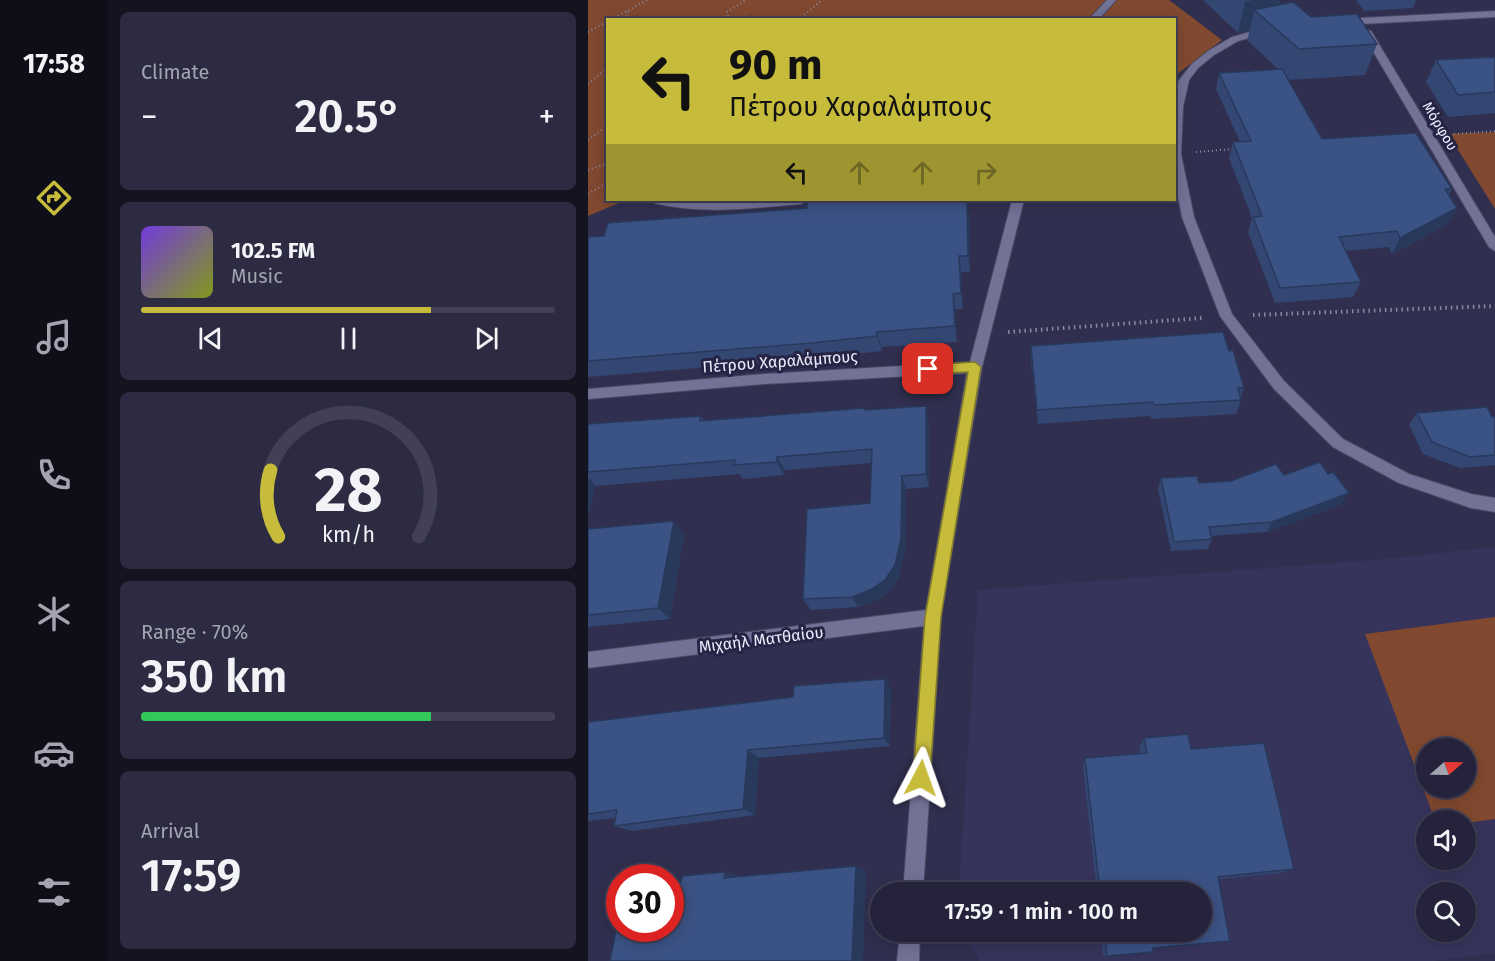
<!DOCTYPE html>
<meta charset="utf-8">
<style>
:root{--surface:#24233b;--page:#2c2b42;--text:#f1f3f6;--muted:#a3a4af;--line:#414055;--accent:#c7bb3c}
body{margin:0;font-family:"Fira Sans",sans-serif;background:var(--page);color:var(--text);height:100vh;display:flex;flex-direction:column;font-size:22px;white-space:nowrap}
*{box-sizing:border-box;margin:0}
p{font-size:20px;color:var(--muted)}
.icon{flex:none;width:33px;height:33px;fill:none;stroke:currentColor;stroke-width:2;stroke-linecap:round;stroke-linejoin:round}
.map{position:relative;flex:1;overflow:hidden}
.side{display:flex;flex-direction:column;gap:12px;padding:12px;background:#141320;width:480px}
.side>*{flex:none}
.hud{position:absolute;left:18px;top:18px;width:570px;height:183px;border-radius:0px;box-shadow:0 3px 15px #0003,0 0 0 2px var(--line);background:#c7bb3c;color:#111;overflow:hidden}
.needle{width:39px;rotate:70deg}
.buttons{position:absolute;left:828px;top:738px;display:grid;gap:12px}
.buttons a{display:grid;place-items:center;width:60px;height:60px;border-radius:50%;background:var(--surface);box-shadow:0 3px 15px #0003,0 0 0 2px var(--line);font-size:30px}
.speed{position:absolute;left:18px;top:864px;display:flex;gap:12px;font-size:30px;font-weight:700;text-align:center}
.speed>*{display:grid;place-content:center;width:78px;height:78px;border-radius:50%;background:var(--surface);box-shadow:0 3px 15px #0003,0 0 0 2px var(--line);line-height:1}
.speed .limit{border:9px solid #d22;background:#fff;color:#111}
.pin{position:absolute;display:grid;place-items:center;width:51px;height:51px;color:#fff;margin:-26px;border-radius:12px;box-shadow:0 3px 9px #0006}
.me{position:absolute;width:66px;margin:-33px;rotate:4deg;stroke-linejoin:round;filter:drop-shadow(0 0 4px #0008)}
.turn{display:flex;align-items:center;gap:21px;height:126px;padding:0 24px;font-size:27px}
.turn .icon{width:78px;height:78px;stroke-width:2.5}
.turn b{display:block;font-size:42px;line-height:51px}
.lanes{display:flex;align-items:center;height:57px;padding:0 24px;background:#0003;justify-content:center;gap:30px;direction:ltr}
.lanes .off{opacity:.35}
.big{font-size:45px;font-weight:600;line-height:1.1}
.side .widget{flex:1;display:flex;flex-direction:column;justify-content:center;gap:9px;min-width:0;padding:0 21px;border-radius:9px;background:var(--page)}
.side .dial{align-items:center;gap:0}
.dial svg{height:156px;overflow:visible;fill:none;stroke:var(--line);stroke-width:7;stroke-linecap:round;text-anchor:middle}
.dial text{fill:var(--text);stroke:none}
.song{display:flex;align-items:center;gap:18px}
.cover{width:72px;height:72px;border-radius:9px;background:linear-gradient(135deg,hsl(260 70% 55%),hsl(70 70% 35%))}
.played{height:6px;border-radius:3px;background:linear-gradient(90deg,var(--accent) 70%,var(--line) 70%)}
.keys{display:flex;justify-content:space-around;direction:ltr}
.heat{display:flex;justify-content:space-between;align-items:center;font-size:33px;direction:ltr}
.charge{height:9px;border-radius:4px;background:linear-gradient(90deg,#34c759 70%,var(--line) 0)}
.trip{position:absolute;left:282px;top:882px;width:342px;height:60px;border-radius:30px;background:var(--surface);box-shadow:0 3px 15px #0003,0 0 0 2px var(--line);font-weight:600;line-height:60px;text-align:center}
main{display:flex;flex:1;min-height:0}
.dock{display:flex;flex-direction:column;width:108px;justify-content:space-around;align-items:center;background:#0e0e18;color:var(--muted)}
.dock .icon{width:42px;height:42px}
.dock .selected{color:var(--accent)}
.dock b{font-size:27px;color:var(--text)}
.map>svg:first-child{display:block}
.built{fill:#36345b;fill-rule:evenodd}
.green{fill:#81492f;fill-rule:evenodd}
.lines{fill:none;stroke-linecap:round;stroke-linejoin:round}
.minor-casing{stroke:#4b4964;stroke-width:2}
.path-far1{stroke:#8989a2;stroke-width:2;stroke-dasharray:1 3;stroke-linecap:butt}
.path{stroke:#8989a2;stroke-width:4;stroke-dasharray:1.5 4;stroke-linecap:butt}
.minor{fill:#727297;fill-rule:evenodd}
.wall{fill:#334772}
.shaded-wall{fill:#29395c}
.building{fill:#3b5284;stroke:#29395c;stroke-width:1.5}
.route{fill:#c7bb3c;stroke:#817a27;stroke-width:1.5}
.labels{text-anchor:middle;stroke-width:6;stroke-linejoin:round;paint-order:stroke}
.far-street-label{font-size:14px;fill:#ececfd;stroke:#262444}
.street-label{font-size:16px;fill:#ececfd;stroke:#262444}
</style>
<main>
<nav class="dock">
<b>17:58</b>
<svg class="icon selected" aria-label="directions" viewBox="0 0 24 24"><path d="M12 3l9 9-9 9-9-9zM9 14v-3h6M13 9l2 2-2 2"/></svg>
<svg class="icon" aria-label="music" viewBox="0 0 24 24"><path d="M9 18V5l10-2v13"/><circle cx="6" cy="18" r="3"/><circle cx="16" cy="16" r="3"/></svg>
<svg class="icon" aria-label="phone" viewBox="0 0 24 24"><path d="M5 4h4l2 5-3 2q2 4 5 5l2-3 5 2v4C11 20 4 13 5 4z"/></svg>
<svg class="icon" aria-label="climate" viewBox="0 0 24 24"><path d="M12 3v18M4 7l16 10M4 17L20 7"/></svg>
<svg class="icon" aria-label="car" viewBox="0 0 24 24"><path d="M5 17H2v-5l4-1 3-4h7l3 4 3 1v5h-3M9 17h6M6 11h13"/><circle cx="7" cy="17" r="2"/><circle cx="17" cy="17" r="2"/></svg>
<svg class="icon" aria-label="filters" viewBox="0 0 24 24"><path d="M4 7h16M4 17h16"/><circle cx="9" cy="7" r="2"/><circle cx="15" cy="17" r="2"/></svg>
</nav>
<section class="side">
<div class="widget"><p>Climate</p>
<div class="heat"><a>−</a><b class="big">20.5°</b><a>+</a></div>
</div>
<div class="widget">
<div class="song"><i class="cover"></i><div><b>102.5 FM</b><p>Music</p></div></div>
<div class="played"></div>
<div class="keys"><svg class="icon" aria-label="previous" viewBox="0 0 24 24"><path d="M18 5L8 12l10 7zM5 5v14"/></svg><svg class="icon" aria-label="pause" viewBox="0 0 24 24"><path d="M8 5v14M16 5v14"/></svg><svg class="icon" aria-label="next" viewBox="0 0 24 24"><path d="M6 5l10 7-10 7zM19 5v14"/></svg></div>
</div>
<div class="widget dial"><svg viewBox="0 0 100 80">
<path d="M14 69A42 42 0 1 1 86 69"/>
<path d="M14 69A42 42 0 0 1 10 35" stroke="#c7bb3c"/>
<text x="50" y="56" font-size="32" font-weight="700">28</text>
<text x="50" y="72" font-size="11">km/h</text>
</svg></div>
<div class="widget"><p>Range · 70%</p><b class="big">350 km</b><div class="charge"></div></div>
<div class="widget"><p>Arrival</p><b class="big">17:59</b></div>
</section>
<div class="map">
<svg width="907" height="961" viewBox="0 0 907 961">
<rect width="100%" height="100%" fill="#302f4f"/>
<path class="built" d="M907 547V953L845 961H391L377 932H614V892H371L390 590 798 559ZM838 748H878V788H838ZM838 820H878V860H838ZM838 892H878V932H838Z"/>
<g class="green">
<path d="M0 0H581L634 40 588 75 586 20 158 19 169 9 157 19 20 20V200H38L0 216Z"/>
<path d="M907 132V209L860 134Z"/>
<path d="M907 617V819L878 823V820H847L777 634ZM878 748V788H838V748Z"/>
</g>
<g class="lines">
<g class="minor-casing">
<g id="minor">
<path d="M519 0H528L510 20H500Z"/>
<path d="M907 11V17L754 25 749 22 754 19Z"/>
<path d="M680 27 683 28V32L650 41 626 55 610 68 601 80 595 107 593 154 606 217 644 314 696 381 755 439 821 474 883 494 907 498V512L883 508 811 483 745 447 686 389 632 316 594 217 586 175V100L591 80 604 64 620 51 644 37Z"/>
<path d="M775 29 783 31 907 237V251L901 247 773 31Z"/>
<path d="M64 200 123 203 219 200 213 204C164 208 115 215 66 203Z"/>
<path d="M424 200H436L394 367 353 617 335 892H315L336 626 0 668V652L338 610 379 373 176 384 0 399V389L176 374 382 362Z"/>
<path d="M312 932H332L331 961H309Z"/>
</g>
</g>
<g class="path-far1">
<path d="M23 20 59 0"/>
<path d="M37 20 41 9"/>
<path d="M141 20 139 12 158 0"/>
<path d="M210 20 234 0"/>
<path d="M0 32 20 21"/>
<path d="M0 84 20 67"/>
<path d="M866 134 907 131"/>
<path d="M0 140 20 125"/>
<path d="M608 152 646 149"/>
<path d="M0 170 20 163"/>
<path d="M0 194 20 182"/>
</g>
<g class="path">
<path d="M665 315 907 306"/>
<path d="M420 332 615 318"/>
</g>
<use href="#minor" class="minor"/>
</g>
<g class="wall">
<path d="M615 0H692L691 5 789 44 777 75 702 80 698 76 734 139 864 189 861 195 860 224 804 254 801 247 758 251 773 282 765 297 687 303 660 232 664 218 641 158 645 142H652L628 89 631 73 690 69 659 40 662 30 650 33Z"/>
<path d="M768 0H828L825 8 776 11Z"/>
<path d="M907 57V113L860 117 838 82 848 60Z"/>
<path d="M266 200 381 213 382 272H373L375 309H367L369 342 293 347 294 351 230 358 0 377V237L16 236 219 208Z"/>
<path d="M443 346 641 351 656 388 653 398V400L648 414 563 419 562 416 450 424 443 361Z"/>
<path d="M278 410 341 421V487L318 489 317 550 311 577 302 591 289 600 270 607 223 610 215 599 282 503 283 463 197 470 196 475 155 479 151 474 8 486 0 515V424L113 416 116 421Z"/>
<path d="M829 413 907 417V465L872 468 835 454 821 425Z"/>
<path d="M696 475 754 504 679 532 623 536 624 539 620 549 583 551 570 489 573 478 611 483 643 481Z"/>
<path d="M86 521 96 534 82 619 0 627V529Z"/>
<path d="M303 688 302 746 171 758 167 815 44 831 26 826 28 818 0 821V722Z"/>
<path d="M600 734 603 749 676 743 706 869 692 873 631 879 642 941 565 948V952L519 956 515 955 513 932H614V892H509L495 767 497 758 552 753 551 748 556 738Z"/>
</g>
<g class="shaded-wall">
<path d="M665 0H692L686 24 666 10 662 30 650 33 657 2Z"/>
<path d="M379 200 381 213 382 272 380 256Z"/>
<path d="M869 208 860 224 804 254 812 238Z"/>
<path d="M371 256 373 272 375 309 373 293Z"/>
<path d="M365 294 367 309 369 342 367 326Z"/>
<path d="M289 332 293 347 294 351 289 336Z"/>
<path d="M338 406 341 421V487L338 474Z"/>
<path d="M189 457 197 470 196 475 189 462Z"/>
<path d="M314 476 318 489 317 550 311 577 302 591 289 600 270 607 264 597Z"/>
<path d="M0 478 8 486 0 515Z"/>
<path d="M761 493 754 504 679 532 684 522Z"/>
<path d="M86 521 96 534 82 619 70 608Z"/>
<path d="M297 679 303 688 302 746 296 738Z"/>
<path d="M160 750 171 758 167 815 155 809Z"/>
<path d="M268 866 278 870 275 961H264Z"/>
<path d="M137 872 154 876 136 878Z"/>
</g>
<g class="building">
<path d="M705 2 723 17 769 14 789 44 711 49 666 10Z"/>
<path d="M907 57V92L870 95 848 60Z"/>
<path d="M694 69 734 139 828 133 864 189H857L869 208 812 238 809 231 751 237 773 282 692 288 665 217 674 216 645 142 663 141 631 73Z"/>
<path d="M219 200H379L380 256H371L373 293 365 294 367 326 289 332V336L224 343 0 361V237L16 236 20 223 219 208Z"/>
<path d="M635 332 641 351 645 350 656 388H650L653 400 566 405 565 402 449 410 443 346Z"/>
<path d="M338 406V474L314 476 313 538 307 565 297 580 284 589 264 597 215 599 219 509 282 503 284 449 189 457V462L146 465 147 460 0 472V424L113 416 112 421 277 408V410Z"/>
<path d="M899 407 904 417H907V455L882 457 844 442 829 413Z"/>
<path d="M732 462 740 474 745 472 761 493 684 522 621 527 624 539 586 542 573 478 609 476 611 483 643 481 688 464 696 475Z"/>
<path d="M86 521 70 608 0 615V529Z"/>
<path d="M297 679 296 738 160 750 155 809 26 826 29 810 0 814V722L205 697 206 686Z"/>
<path d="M600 734 603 749 676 743 706 869 630 877 642 941 565 948V952L519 956 516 932H614V892H512L497 758 559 753 556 738Z"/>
<path d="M268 866 264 961H22L32 910V928H82V883L93 882 94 876 137 872 136 878Z"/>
</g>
<path class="route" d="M387 362 393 367 353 617 342 778 339 784 333 786 327 784 325 778 337 617 380 372 340 374 334 369 340 365Z"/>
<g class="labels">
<g class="far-street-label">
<text transform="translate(852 126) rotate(59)" y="5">Μόρφου</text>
</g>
<g class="street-label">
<text transform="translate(192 361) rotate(-4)" y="6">Πέτρου Χαραλάμπους</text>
<text transform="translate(173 639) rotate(-7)" y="6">Μιχαήλ Ματθαίου</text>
</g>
</g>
</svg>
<div class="buttons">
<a><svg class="needle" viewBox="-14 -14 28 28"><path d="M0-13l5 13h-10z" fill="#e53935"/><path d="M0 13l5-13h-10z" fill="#a3a4af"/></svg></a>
<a><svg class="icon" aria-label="sound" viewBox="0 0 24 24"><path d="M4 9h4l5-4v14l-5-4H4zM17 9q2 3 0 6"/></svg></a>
<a><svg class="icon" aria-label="search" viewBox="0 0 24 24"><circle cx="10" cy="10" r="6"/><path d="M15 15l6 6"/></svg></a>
</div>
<div class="speed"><div class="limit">30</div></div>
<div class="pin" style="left:340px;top:369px;background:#d93025"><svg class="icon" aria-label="arrive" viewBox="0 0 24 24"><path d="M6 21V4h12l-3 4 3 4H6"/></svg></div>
<svg class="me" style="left:333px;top:778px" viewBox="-20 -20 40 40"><path d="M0-17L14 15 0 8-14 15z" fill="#c7bb3c" stroke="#fff" stroke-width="4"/></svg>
<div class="trip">17:59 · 1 min · 100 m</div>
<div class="hud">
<div class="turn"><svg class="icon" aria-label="left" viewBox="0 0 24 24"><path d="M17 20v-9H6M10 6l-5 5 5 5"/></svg><div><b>90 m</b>Πέτρου Χαραλάμπους</div></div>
<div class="lanes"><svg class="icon" aria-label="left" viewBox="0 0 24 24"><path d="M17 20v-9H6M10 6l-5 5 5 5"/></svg><svg class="icon off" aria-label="ahead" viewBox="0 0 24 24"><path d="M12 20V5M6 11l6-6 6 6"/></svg><svg class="icon off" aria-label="ahead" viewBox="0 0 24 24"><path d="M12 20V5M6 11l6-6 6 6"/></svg><svg class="icon off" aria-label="right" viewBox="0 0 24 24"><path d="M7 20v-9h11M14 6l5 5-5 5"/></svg></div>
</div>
</div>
</main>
